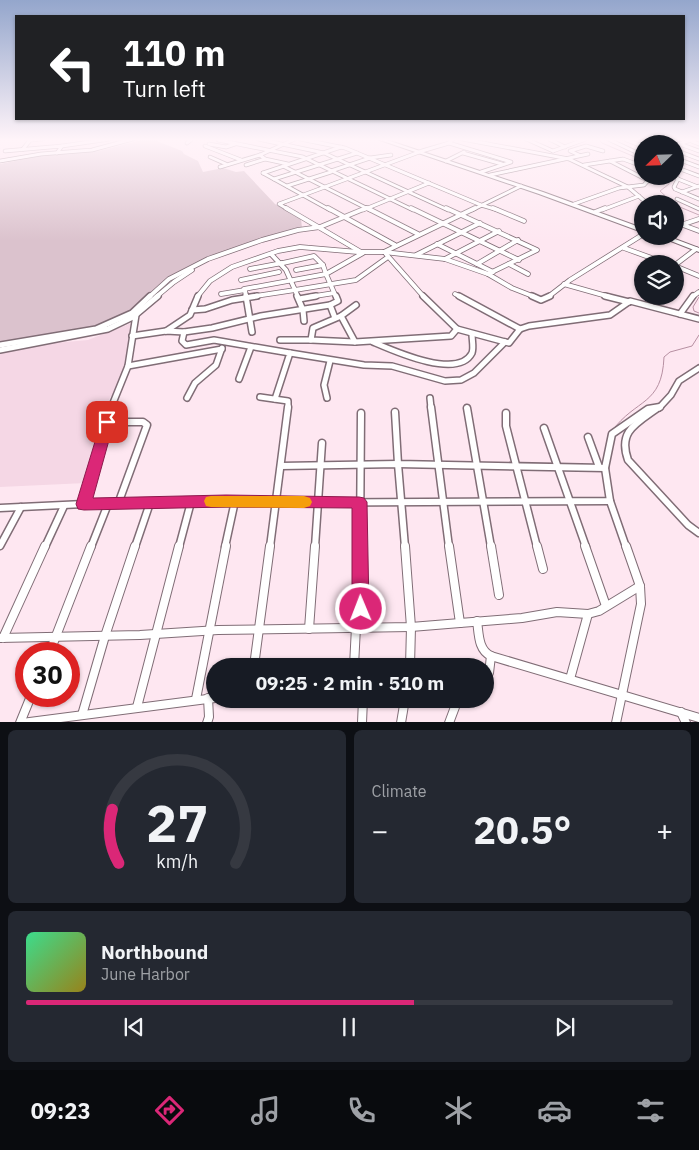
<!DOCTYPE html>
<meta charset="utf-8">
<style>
:root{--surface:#171b24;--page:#242831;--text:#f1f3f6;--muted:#9ea1a6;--line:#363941;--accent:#db2777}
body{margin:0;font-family:"IBM Plex Sans",sans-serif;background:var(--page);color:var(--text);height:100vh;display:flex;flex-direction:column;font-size:19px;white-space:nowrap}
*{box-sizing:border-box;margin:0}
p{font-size:16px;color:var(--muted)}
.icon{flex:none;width:28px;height:28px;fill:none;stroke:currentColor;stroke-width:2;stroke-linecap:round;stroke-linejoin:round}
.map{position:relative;height:722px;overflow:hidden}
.sheet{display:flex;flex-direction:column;gap:8px;padding:8px;background:#0d0f14;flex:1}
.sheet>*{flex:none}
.top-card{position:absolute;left:15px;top:15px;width:670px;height:105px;border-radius:0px;box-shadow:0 1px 4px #0004;background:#202124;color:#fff;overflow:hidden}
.needle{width:32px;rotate:247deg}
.fabs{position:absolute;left:634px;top:135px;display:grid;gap:10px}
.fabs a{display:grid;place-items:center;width:50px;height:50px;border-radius:50%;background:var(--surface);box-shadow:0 1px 4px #0004;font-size:25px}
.speed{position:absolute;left:15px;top:642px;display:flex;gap:10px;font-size:25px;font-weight:700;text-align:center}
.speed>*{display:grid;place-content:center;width:65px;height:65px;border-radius:50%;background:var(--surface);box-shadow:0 1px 4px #0004;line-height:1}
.speed .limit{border:8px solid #d22;background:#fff;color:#111}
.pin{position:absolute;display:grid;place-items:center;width:42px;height:42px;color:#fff;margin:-21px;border-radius:10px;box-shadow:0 2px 8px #0006}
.me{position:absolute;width:55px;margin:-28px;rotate:359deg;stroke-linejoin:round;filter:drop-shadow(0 0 4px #0008)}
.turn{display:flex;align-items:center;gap:18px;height:105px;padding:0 25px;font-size:22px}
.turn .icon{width:65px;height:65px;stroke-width:2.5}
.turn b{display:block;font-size:35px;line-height:42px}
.big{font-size:38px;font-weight:700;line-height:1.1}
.sheet .widget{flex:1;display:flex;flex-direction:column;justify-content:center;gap:8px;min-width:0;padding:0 18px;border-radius:8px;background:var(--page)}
.sheet .dial{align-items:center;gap:0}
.dial svg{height:130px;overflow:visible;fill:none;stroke:var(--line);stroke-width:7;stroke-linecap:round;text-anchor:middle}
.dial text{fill:var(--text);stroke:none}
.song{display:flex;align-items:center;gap:15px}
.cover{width:60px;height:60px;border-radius:8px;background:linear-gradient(135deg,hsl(150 70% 55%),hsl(50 70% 35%))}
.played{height:5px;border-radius:2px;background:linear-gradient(90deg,var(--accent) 60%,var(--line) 60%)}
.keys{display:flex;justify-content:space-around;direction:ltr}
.heat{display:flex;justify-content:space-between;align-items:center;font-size:28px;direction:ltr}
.sheet .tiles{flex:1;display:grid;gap:8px;grid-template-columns:1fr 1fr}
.widget:last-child{grid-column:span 2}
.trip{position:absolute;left:206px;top:658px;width:288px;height:50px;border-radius:25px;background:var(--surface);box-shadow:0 1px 4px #0004;font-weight:700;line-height:50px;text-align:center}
.tab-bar{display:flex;height:80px;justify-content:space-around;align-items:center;background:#090b0e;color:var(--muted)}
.tab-bar .icon{width:35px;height:35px}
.tab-bar .active{color:var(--accent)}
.tab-bar b{font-size:22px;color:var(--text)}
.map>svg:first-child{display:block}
.built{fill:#f5d7e5}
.green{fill:#dbc2cd}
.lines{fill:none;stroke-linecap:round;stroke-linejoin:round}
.stream{stroke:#b790a2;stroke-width:1}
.street-far4-casing{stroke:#806d76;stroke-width:4.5}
.street-far3-casing{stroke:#806d76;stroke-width:5.5}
.street-far2-casing{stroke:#806d76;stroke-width:8}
.street-far1-casing{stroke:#806d76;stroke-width:9}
.street-casing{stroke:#806d76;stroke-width:10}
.primary-casing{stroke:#806d76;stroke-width:2}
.street-far4{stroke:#fff;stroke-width:3}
.street-far3{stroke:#fff;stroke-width:4}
.street-far2{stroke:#fff;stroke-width:5}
.street-far1{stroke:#fff;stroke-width:6}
.street{stroke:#fff;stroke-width:8}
.primary{fill:#fff;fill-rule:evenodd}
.route{fill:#db2777;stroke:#8e194d}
.slow{fill:#f59e0b}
</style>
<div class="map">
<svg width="699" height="723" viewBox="0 0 699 723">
<rect width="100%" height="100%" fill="#fee7f1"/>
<path class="built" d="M134 322 121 379 115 393 110 397 86 483 0 487V352L21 346 88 340Z"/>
<path class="green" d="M145 139H152L182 151 184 154 198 161 203 172 223 168 236 172 244 171 275 204 301 219 302 228 207 259 166 282 143 304 126 316 81 333 35 336 0 346V164L45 155 99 151Z"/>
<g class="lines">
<g class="stream">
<path d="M601 139 599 140 602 143 642 160"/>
<path d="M669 176V184L660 191 674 204"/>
<path d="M675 205 699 215"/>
<path d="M699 297 693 307 694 311 699 313"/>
<path d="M612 431C636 398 662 406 664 357L670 352 692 346 699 335"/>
</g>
<g class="street-far4-casing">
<g id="street-far4">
<path d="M258 139 324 153 448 210"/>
<path d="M300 139 345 148 481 205 498 210"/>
<path d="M462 139 569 159 628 187 648 204"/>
<path d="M526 139 553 151"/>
<path d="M549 139 565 147"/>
<path d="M608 139 642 155"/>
<path d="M624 139 642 146"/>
<path d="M646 139 658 144"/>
<path d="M666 139 699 151"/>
<path d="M31 140 43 139"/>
<path d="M218 140 303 157 413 210"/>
<path d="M689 140 699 144"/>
<path d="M187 143 192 139"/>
<path d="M449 143 511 162 481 172"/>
<path d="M209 144 226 147 235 144"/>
<path d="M678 144 695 139"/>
<path d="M62 146 110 139"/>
<path d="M205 146 241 160"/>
<path d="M23 149 31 139"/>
<path d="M675 150 699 159"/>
<path d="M5 151 62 146 57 153"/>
<path d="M553 151 586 139"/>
<path d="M463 153 502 164"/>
<path d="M260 155 265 159 288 164"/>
<path d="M579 155 570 151 586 146 603 151"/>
<path d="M210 157 226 164"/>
<path d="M370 158 391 155"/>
<path d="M675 158 699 167"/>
<path d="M0 161 41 154 92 150 133 139"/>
<path d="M446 161 464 152"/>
<path d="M610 161 649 181"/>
<path d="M246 165 265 159"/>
<path d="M584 165 623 159 642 166"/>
<path d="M283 166 370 210"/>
<path d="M220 167 260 155 295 139"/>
<path d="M675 167 699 176"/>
<path d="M331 171 370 158"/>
<path d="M263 173 330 210"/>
<path d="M263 173 341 147"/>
<path d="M490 175 588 154"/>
<path d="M675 175 678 179 674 187 675 189 699 199"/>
<path d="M274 179 357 153"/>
<path d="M678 179 698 187"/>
<path d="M287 186 331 172"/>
<path d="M682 192 699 186"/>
<path d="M677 199 699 209"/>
<path d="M574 204 619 188 644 185 652 176"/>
<path d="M289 210 279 204 422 151 449 143 453 139"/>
<path d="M363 210 429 183"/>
<path d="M472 210 521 186"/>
<path d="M602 210 639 196"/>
</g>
</g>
<g class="street-far3-casing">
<g id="street-far3">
<path d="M286 208 361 252H384L445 259 488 274 512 288 535 297"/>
<path d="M328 208 395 245"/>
<path d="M367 208 418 234"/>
<path d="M411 208 519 260"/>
<path d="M446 208 537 250 488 274"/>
<path d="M493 208 524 221"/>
<path d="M595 212 605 208"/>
<path d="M683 225 699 231"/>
<path d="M675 227 699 219"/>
<path d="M437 244 493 272"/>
<path d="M624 248 668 264"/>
<path d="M384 252 475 208"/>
<path d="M271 254 286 270 295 290 356 280 388 257"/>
<path d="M386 254 424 297"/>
<path d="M416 255 480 223"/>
<path d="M445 259 499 231"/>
<path d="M477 264 518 240"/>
<path d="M509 264 528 274"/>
<path d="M675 265 696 249"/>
<path d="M675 266 699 276"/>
<path d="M250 269 282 263"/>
<path d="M296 270 323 265"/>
<path d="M241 280 279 272"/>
<path d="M564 284 610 297"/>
<path d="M244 289 326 274 323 265 314 256 283 263"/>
<path d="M221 294 245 290 246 297"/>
<path d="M455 294 461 297"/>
<path d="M149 297 169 279 208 259 262 240 298 230 320 227 366 208"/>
<path d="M156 297 174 282 192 270"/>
<path d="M197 297 210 281 232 267 278 251 300 247 358 252"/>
<path d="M249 297 295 290 298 297"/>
<path d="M309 297 334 293"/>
<path d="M336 297 326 274 363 253"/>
<path d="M548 297 570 280 642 235"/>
<path d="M692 297 699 292"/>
</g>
</g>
<g class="street-far2-casing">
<g id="street-far2">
<path d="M246 296 252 332"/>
<path d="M297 296 303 310 304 321"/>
<path d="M423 296 457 329"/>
<path d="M459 296 520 329"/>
<path d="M532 296 541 300 550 296"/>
<path d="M605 296 629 302"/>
<path d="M299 299 316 296"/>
<path d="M192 310 205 309 232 300 257 296"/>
<path d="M680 314 693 296"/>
<path d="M136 315 128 366 222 349"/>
<path d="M341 316 355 342 451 336 457 329 509 343 520 329 529 326 610 315 630 301 699 319"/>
<path d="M335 318 330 305 338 301 336 296"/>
<path d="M166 331 190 315 198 296"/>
<path d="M184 332 182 341 186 345 214 340 290 353 275 399"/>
<path d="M132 336 166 331 184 332 212 328 261 316 330 305"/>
<path d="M280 340H311"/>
<path d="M355 342 311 340 313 328 341 316 356 305"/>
<path d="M373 342C394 351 458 380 472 353 474 348 472 340 472 334"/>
<path d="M0 345 96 329 132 313 150 296"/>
<path d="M0 350 108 329 133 317 158 296"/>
<path d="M290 353 364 365 392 366 445 381 461 380 474 373 505 342"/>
<path d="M239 379 251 347"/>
<path d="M260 397 288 401V408"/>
<path d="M187 398 195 383 216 365 222 348"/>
<path d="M327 398 324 385 330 361"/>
<path d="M430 398 431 408"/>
<path d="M111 408 128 366"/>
<path d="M659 408 671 395 679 381 699 368"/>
</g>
</g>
<g class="street-far1-casing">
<g id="street-far1">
<path d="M112 407 84 504 610 501 605 468 612 434 648 409 660 407"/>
<path d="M431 407 449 547"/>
<path d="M467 408 491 547"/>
<path d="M656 409C635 424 618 432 628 460L688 525 699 533"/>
<path d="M395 412 398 464 605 468"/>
<path d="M506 413V426L537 547"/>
<path d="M107 422H143L147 425 118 504"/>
<path d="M544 428 586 547"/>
<path d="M588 437 599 467"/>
<path d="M281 466 398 464 405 547"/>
<path d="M610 501 626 547"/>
<path d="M0 508 84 504"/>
<path d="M0 546 21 507"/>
<path d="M45 547 64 506"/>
<path d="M91 547 108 504"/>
<path d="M135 547 150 503"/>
<path d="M179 547 191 502"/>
<path d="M225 547 235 501"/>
<path d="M270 547 288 407"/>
<path d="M315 547 322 443"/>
<path d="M360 547 361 413"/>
</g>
</g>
<g class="street-casing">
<g id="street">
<path d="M405 546 411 627 410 666"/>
<path d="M449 546 460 623 522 618 557 612 588 614 599 611 640 586"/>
<path d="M491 546 499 595"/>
<path d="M537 546 543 569"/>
<path d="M585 546 606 606"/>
<path d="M477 621C479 634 478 650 491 656L699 718"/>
<path d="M360 627V546"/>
<path d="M309 629 315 546"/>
<path d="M0 638 140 635 218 630 411 627 460 623"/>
<path d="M3 638 45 546"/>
<path d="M49 654 91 546"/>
<path d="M254 666 270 546"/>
<path d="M354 666 356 627"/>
<path d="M485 677 489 673 491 656"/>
<path d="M570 679 588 614"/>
<path d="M196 699 226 546"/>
<path d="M137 707 179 546"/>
<path d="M681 712 686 723"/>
<path d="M82 715 105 636 135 546"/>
<path d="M20 723 31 696"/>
<path d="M22 723 215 698"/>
<path d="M207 723 209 717 208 698"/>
<path d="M362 723 363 699"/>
<path d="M401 723 405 699"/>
<path d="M449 723 458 699"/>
<path d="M616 723 641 604 640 586 626 546"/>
</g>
</g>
<g class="primary-casing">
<g id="primary">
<path d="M377 139H384L543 192 642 228V232L539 194Z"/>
<path d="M658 236H667L699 248V252Z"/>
</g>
</g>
<use href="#street-far4" class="street-far4"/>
<use href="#street-far3" class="street-far3"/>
<use href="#street-far2" class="street-far2"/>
<use href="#street-far1" class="street-far1"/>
<use href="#street" class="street"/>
<use href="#primary" class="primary"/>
</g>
<linearGradient id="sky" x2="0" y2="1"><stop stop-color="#94a6cc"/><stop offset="0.58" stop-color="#fff4f9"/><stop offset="1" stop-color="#fff4f9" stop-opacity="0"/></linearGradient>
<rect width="699" height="241" fill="url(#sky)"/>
<path class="route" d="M107 417 112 418 114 422 93 498 226 495 359 497 364 498 367 502 369 609 367 614 361 617 355 614 352 609V508L226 507 84 510 78 509 76 504 101 422 103 418Z"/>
<path class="slow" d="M211 496H304L310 498 312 502 310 506 304 508 211 507 206 506 204 501 206 497Z"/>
</svg>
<div class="fabs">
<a><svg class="needle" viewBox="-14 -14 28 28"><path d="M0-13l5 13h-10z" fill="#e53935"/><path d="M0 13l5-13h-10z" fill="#9ea1a6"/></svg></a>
<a><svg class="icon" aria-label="sound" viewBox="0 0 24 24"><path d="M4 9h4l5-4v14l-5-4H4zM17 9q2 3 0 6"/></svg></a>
<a><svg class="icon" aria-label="layers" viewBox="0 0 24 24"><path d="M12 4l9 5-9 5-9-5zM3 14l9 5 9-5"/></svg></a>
</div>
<div class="speed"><div class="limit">30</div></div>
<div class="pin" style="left:107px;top:422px;background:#d93025"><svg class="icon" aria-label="arrive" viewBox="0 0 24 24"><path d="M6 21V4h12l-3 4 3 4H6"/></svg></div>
<svg class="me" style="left:361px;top:609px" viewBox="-20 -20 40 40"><circle r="17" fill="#db2777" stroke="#fff" stroke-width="3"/><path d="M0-11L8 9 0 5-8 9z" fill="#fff"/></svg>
<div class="trip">09:25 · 2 min · 510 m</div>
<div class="top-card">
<div class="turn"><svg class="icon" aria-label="left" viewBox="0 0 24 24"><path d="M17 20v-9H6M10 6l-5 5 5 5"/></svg><div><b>110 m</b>Turn left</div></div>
</div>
</div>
<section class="sheet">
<div class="tiles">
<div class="widget dial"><svg viewBox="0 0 100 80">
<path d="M14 69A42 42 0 1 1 86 69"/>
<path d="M14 69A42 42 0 0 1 10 36" stroke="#db2777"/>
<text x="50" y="56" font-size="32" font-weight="700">27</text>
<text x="50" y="72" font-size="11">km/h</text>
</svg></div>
<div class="widget"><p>Climate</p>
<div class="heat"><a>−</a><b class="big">20.5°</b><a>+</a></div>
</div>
<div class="widget">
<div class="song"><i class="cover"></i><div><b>Northbound</b><p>June Harbor</p></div></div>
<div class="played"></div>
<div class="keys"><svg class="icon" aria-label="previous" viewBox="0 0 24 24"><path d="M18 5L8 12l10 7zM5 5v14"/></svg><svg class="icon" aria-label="pause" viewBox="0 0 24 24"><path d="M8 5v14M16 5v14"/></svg><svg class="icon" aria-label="next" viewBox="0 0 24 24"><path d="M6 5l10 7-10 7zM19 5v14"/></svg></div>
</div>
</div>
</section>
<nav class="tab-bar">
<b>09:23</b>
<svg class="icon active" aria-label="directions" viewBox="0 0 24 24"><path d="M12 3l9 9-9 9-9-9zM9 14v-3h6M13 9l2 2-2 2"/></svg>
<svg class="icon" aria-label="music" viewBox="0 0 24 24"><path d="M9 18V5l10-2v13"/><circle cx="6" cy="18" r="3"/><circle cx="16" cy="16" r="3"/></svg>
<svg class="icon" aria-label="phone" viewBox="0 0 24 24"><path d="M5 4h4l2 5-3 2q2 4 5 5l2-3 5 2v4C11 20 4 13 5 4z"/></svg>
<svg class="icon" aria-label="climate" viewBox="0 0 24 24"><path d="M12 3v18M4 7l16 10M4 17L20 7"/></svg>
<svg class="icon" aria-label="car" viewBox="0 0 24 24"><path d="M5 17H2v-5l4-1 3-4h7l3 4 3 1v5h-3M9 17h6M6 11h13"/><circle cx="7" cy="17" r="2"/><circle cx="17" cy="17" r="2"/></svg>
<svg class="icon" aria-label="filters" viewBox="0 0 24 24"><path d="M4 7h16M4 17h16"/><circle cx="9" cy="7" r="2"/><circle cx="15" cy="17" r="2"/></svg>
</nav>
